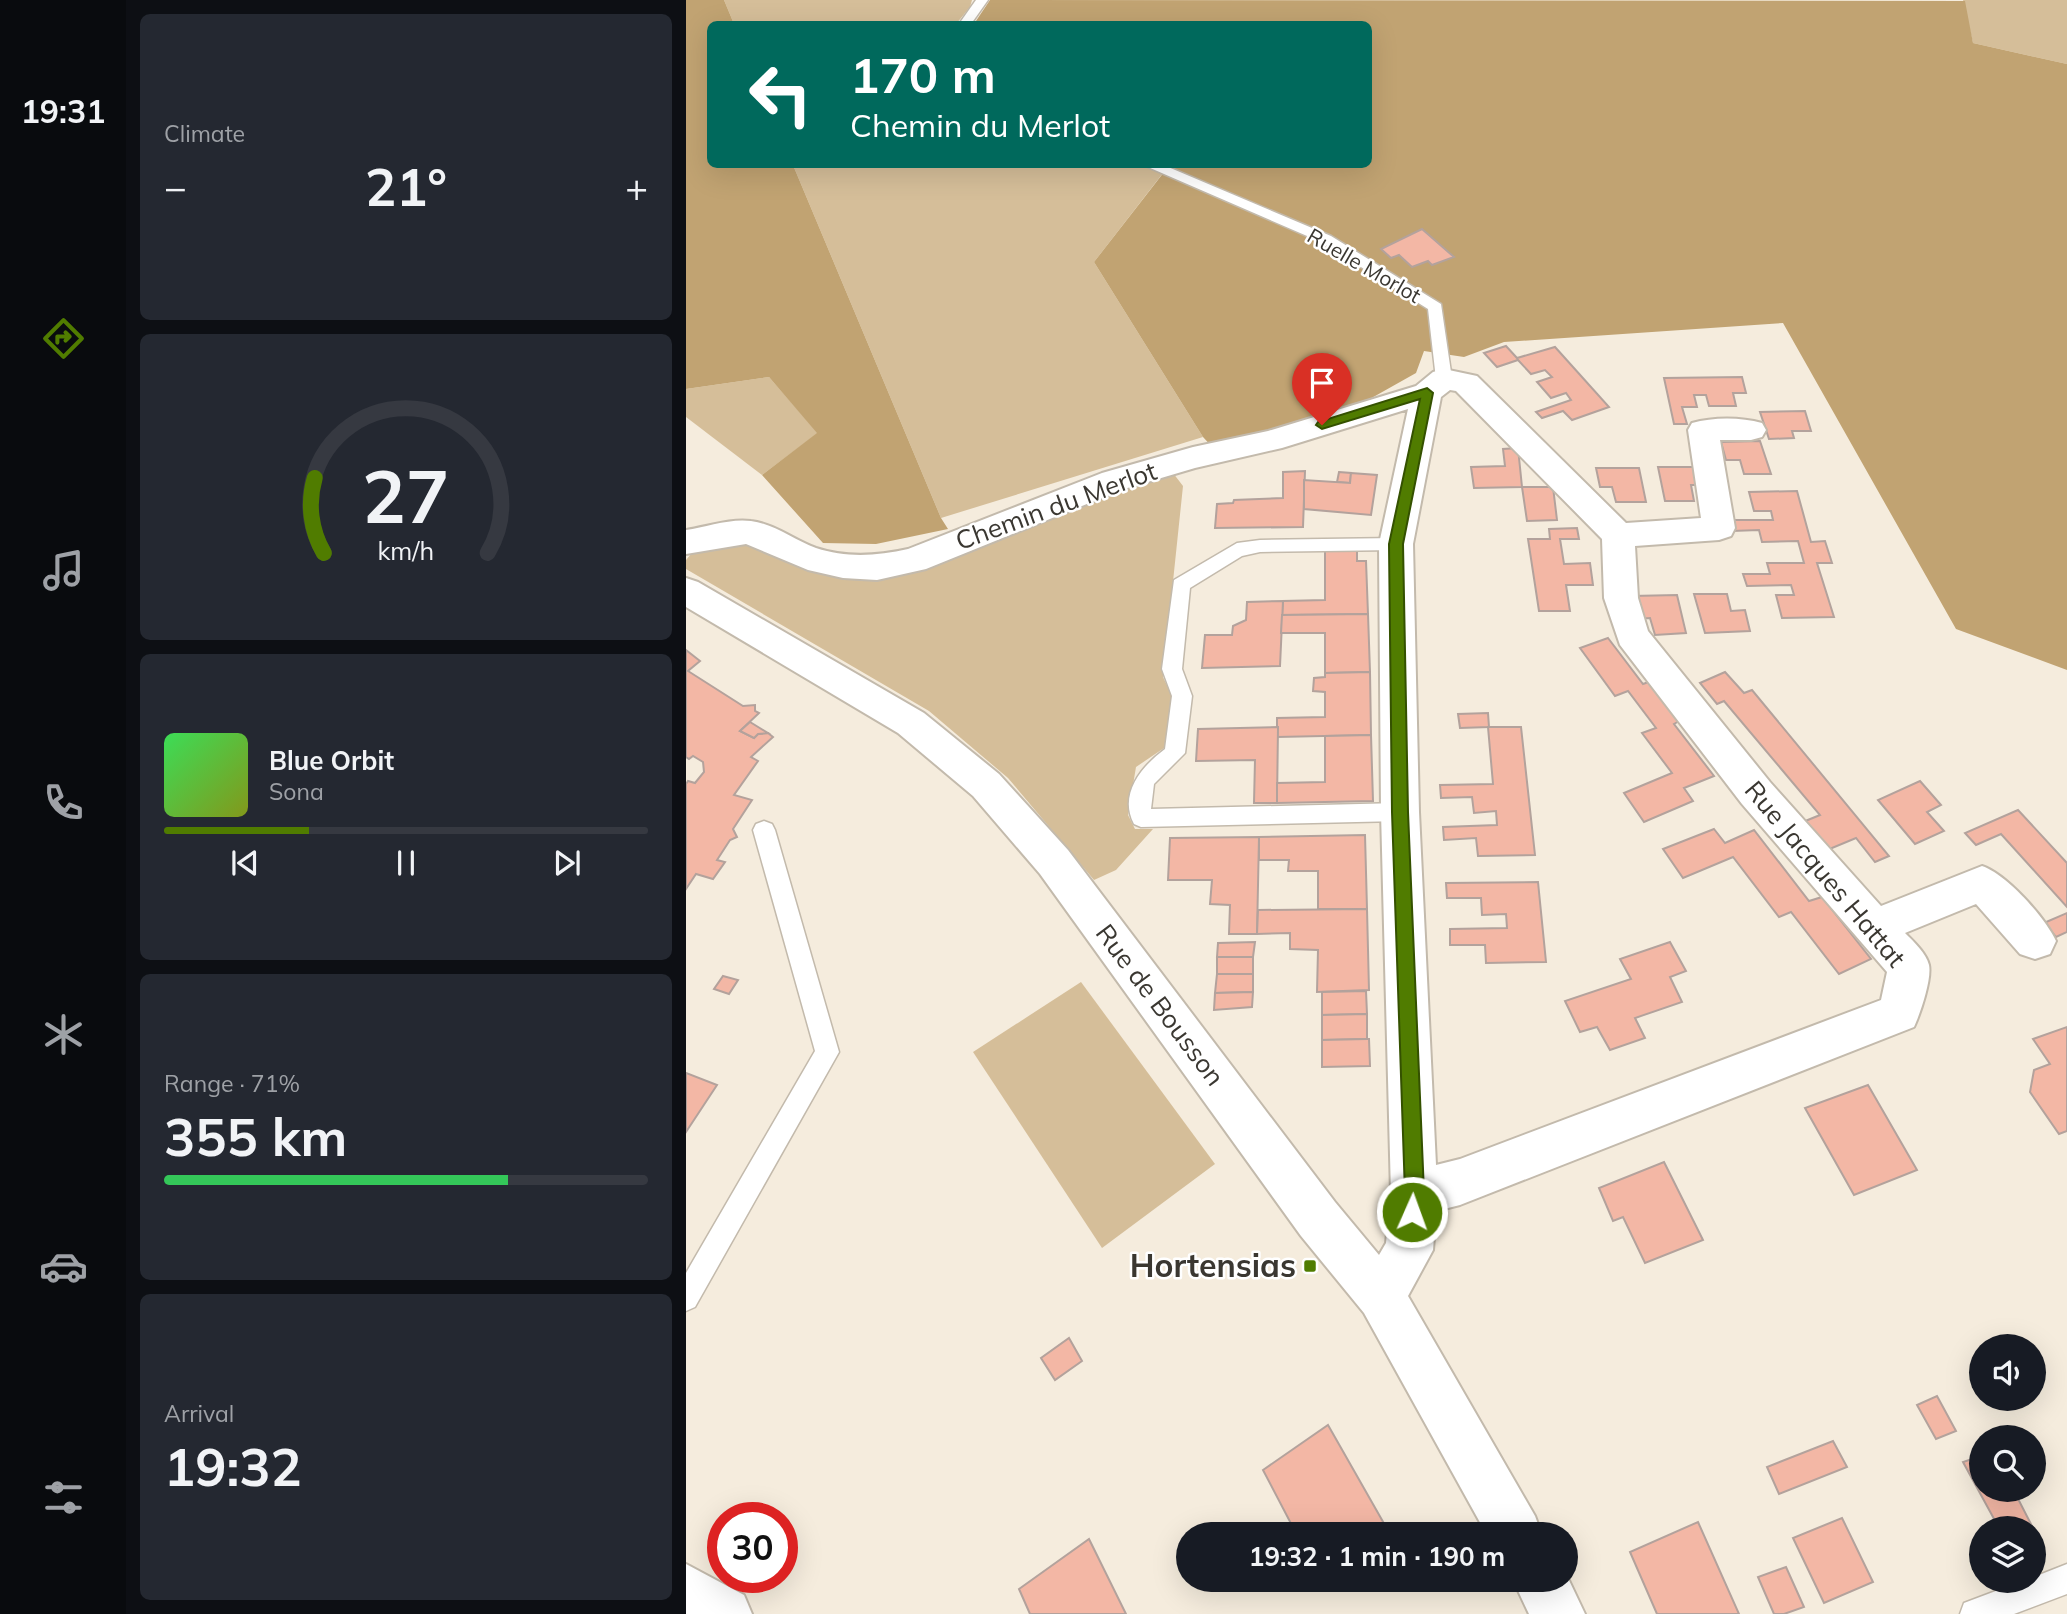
<!DOCTYPE html>
<meta charset="utf-8">
<style>
:root{--surface:#171b24;--page:#242831;--text:#f1f3f6;--muted:#9ea1a6;--line:#363941;--accent:#507c00}
body{margin:0;font-family:Mulish,sans-serif;background:var(--page);color:var(--text);height:100vh;display:flex;flex-direction:column;font-size:26px;white-space:nowrap}
*{box-sizing:border-box;margin:0}
p{font-size:23px;color:var(--muted)}
.icon{flex:none;width:38px;height:38px;fill:none;stroke:currentColor;stroke-width:2;stroke-linecap:round;stroke-linejoin:round}
.map{position:relative;flex:1;overflow:hidden}
.details{display:flex;flex-direction:column;gap:14px;padding:14px;background:#0d0f14;width:560px}
.details>*{flex:none}
.guide{position:absolute;left:21px;top:21px;width:665px;height:147px;border-radius:10px;box-shadow:0 7px 28px #0002;background:#00695c;color:#fff;overflow:hidden}
.tools{position:absolute;left:1283px;top:1334px;display:grid;gap:14px}
.tools a{display:grid;place-items:center;width:77px;height:77px;border-radius:50%;background:var(--surface);box-shadow:0 7px 28px #0002;font-size:35px}
.speed{position:absolute;left:21px;top:1502px;display:flex;gap:14px;font-size:35px;font-weight:700;text-align:center}
.speed>*{display:grid;place-content:center;width:91px;height:91px;border-radius:50%;background:var(--surface);box-shadow:0 7px 28px #0002;line-height:1}
.speed .limit{border:10px solid #d22;background:#fff;color:#111}
.pin{position:absolute;display:grid;place-items:center;width:60px;height:60px;color:#fff;margin:-72px -30px;border-radius:50% 50% 50% 0;rotate:-45deg;box-shadow:0 0 7px #0007}
.pin .icon{rotate:45deg}
.me{position:absolute;width:77px;margin:-38px;rotate:2deg;stroke-linejoin:round;filter:drop-shadow(0 0 5px #0008)}
.turn{display:flex;align-items:center;gap:24px;height:147px;padding:0 28px;font-size:32px}
.turn .icon{width:91px;height:91px;stroke-width:2.5}
.turn b{display:block;font-size:49px;line-height:60px}
.big{font-size:52px;font-weight:700;line-height:1.1}
.details .tile{flex:1;display:flex;flex-direction:column;justify-content:center;gap:10px;min-width:0;padding:0 24px;border-radius:10px;background:var(--page)}
.details .dial{align-items:center;gap:0}
.dial svg{height:182px;overflow:visible;fill:none;stroke:var(--line);stroke-width:7;stroke-linecap:round;text-anchor:middle}
.dial text{fill:var(--text);stroke:none}
.song{display:flex;align-items:center;gap:21px}
.cover{width:84px;height:84px;border-radius:10px;background:linear-gradient(135deg,hsl(130 70% 55%),hsl(70 70% 35%))}
.played{height:7px;border-radius:4px;background:linear-gradient(90deg,var(--accent) 30%,var(--line) 30%)}
.keys{display:flex;justify-content:space-around;direction:ltr}
.heat{display:flex;justify-content:space-between;align-items:center;font-size:38px;direction:ltr}
.charge{height:10px;border-radius:5px;background:linear-gradient(90deg,#34c759 71%,var(--line) 0)}
.trip{position:absolute;left:490px;top:1522px;width:402px;height:70px;border-radius:35px;background:var(--surface);box-shadow:0 7px 28px #0002;font-weight:700;line-height:70px;text-align:center}
main{display:flex;flex:1;min-height:0}
.menu{display:flex;flex-direction:column;width:126px;justify-content:space-around;align-items:center;background:#090b0e;color:var(--muted)}
.menu .icon{width:49px;height:49px}
.menu .on{color:var(--accent)}
.menu b{font-size:32px;color:var(--text)}
.map>svg:first-child{display:block}
.green{fill:#d5be99}
.forest{fill:#c1a372}
.building{fill:#f3b7a5;stroke:#b3a29c;stroke-width:2}
.lines{fill:none;stroke-linecap:round;stroke-linejoin:round}
.service-casing{stroke:#c3baac;stroke-width:3}
.minor-casing{stroke:#c3baac;stroke-width:4}
.service{fill:#fff;fill-rule:evenodd}
.minor{fill:#fff;fill-rule:evenodd}
.route{fill:#507c00;stroke:#345100;stroke-width:2}
.poi-dot{fill:#507c00;stroke:#fff;stroke-width:2.5}
.labels{text-anchor:middle;stroke-width:5;stroke-linejoin:round;paint-order:stroke}
.far-street-label{font-size:21px;fill:#3a3731;stroke:#fff}
.street-label{font-size:26px;fill:#3a3731;stroke:#fff}
.near-poi-label{font-size:32px;font-weight:bold;fill:#3a3731;stroke:#fff;text-anchor:end}
</style>
<main>
<nav class="menu">
<b>19:31</b>
<svg class="icon on" aria-label="directions" viewBox="0 0 24 24"><path d="M12 3l9 9-9 9-9-9zM9 14v-3h6M13 9l2 2-2 2"/></svg>
<svg class="icon" aria-label="music" viewBox="0 0 24 24"><path d="M9 18V5l10-2v13"/><circle cx="6" cy="18" r="3"/><circle cx="16" cy="16" r="3"/></svg>
<svg class="icon" aria-label="phone" viewBox="0 0 24 24"><path d="M5 4h4l2 5-3 2q2 4 5 5l2-3 5 2v4C11 20 4 13 5 4z"/></svg>
<svg class="icon" aria-label="climate" viewBox="0 0 24 24"><path d="M12 3v18M4 7l16 10M4 17L20 7"/></svg>
<svg class="icon" aria-label="car" viewBox="0 0 24 24"><path d="M5 17H2v-5l4-1 3-4h7l3 4 3 1v5h-3M9 17h6M6 11h13"/><circle cx="7" cy="17" r="2"/><circle cx="17" cy="17" r="2"/></svg>
<svg class="icon" aria-label="filters" viewBox="0 0 24 24"><path d="M4 7h16M4 17h16"/><circle cx="9" cy="7" r="2"/><circle cx="15" cy="17" r="2"/></svg>
</nav>
<section class="details">
<div class="tile"><p>Climate</p>
<div class="heat"><a>−</a><b class="big">21°</b><a>+</a></div>
</div>
<div class="tile dial"><svg viewBox="0 0 100 80">
<path d="M14 69A42 42 0 1 1 86 69"/>
<path d="M14 69A42 42 0 0 1 10 36" stroke="#507c00"/>
<text x="50" y="56" font-size="32" font-weight="700">27</text>
<text x="50" y="72" font-size="11">km/h</text>
</svg></div>
<div class="tile">
<div class="song"><i class="cover"></i><div><b>Blue Orbit</b><p>Sona</p></div></div>
<div class="played"></div>
<div class="keys"><svg class="icon" aria-label="previous" viewBox="0 0 24 24"><path d="M18 5L8 12l10 7zM5 5v14"/></svg><svg class="icon" aria-label="pause" viewBox="0 0 24 24"><path d="M8 5v14M16 5v14"/></svg><svg class="icon" aria-label="next" viewBox="0 0 24 24"><path d="M6 5l10 7-10 7zM19 5v14"/></svg></div>
</div>
<div class="tile"><p>Range · 71%</p><b class="big">355 km</b><div class="charge"></div></div>
<div class="tile"><p>Arrival</p><b class="big">19:32</b></div>
</section>
<div class="map">
<svg width="1381" height="1614" viewBox="0 0 1381 1614">
<rect width="100%" height="100%" fill="#f5ecdd"/>
<g class="green">
<path d="M38 0H286L284 7 270 24H48Z"/>
<path d="M1277 0H1381V64L1287 43Z"/>
<path d="M454 164 477 173 408 262 517 437 255 518 107 165Z"/>
<path d="M83 377 132 433 76 475 0 417V389Z"/>
<path d="M487 473 497 486 477 677 489 702 484 744 450 767 442 815 449 829H467L430 870 408 880 322 778 243 711 0 569V560L12 546 51 541 145 576 194 580 447 480Z"/>
<path d="M395 982 529 1164 416 1248 287 1052Z"/>
</g>
<g class="forest">
<path d="M0 0H38L48 24H24V164L107 165 255 518 262 529 190 544 137 543 76 475 131 433 83 377 0 389Z"/>
<path d="M304 0 1279 1 1287 43 1381 64V670L1270 629 1097 323 818 342 778 357 738 351 730 373 666 409 529 450 517 437 408 262 482 167 477 165 682 164V24H288Z"/>
</g>
<g class="building">
<path d="M736 229 768 257 746 265 742 261 726 267 713 255 705 258 695 249Z"/>
<path d="M820 346 831 358 869 347 923 407 886 420 877 411 856 418 850 412 885 400 880 393 865 398 851 382 866 377 859 370 845 374 832 360 811 367 798 353Z"/>
<path d="M1056 377 1060 393H1047L1050 406H1023L1020 395H1008L1011 407H996L1001 424H988L978 378Z"/>
<path d="M1119 411 1125 431H1106L1108 438 1083 439 1074 412Z"/>
<path d="M1074 441 1085 474H1058L1054 460H1040L1035 442Z"/>
<path d="M832 448 836 487 788 488 785 467 819 466 817 449Z"/>
<path d="M972 467H1012L1017 485H1005L1008 501H979Z"/>
<path d="M910 468H953L960 502H930L926 487H914Z"/>
<path d="M619 471 617 527 529 528 531 504 547 503 548 500 597 498V472Z"/>
<path d="M653 472 665 473 664 483 651 482Z"/>
<path d="M665 473 691 475 685 515 618 509V480L664 483Z"/>
<path d="M836 487H867L871 520 841 521Z"/>
<path d="M1111 491 1125 542 1139 541 1146 563H1131L1148 617 1096 618 1090 595H1108L1105 585 1061 586 1057 574H1084L1081 563H1118L1112 541 1076 542 1073 530 1046 531 1043 520H1087L1085 511H1068L1063 492Z"/>
<path d="M891 528 893 539H874L878 564 904 563 907 585H880L884 611H853L842 539H864L863 529Z"/>
<path d="M639 551H671V561H680L682 614 596 615 597 601 639 600Z"/>
<path d="M1008 594H1041L1045 611 1059 610 1064 631 1019 633Z"/>
<path d="M991 595 1000 633 969 635 964 618 950 619 946 596Z"/>
<path d="M597 601 594 666 516 668 519 635H546L547 626 560 620 561 602Z"/>
<path d="M682 614 684 672 639 673V633H595L596 615Z"/>
<path d="M922 638 957 684 971 679 1000 717 988 724 1028 776 998 788 1007 801 958 822 938 793 986 773 956 733 970 728 942 691 929 696 894 648Z"/>
<path d="M0 650 14 661 2 671 57 706 69 705V711L73 713 54 731 68 738 72 734 82 733 87 737 65 757 72 761 48 795 66 800 47 829 51 837 44 840 31 860 39 862 27 879 10 874 0 889V784L2 781 9 783 18 772 17 762 7 756 3 759 0 757Z"/>
<path d="M684 672 685 735 591 737V718L639 717V692L627 691 628 678 639 677V673Z"/>
<path d="M1039 672 1058 693 1066 690 1203 856 1189 862 1170 838 1134 853 1112 824 1134 815 1038 701 1031 704 1014 683Z"/>
<path d="M802 713 803 727 774 728 772 714Z"/>
<path d="M64 722 82 733 72 734 68 738 54 731Z"/>
<path d="M592 727 591 803H568L569 760 510 761 512 729Z"/>
<path d="M802 727H835L849 855 792 856 790 838 758 840 757 827 811 825 810 811 788 813 786 797 755 798 754 785 807 784Z"/>
<path d="M685 735 687 801 591 803V783L639 782V736Z"/>
<path d="M1234 781 1255 805 1241 812 1258 831 1229 844 1192 800Z"/>
<path d="M1332 810 1381 863V907L1315 834 1290 845 1279 833Z"/>
<path d="M1028 829 1039 843 1068 830 1123 901 1136 897 1185 959 1153 974 1105 912 1093 917 1047 857 997 878 977 849Z"/>
<path d="M679 835 681 909H632V871H602L603 860H573V837Z"/>
<path d="M573 837 571 934H543L544 905 524 904 526 880H482L484 838Z"/>
<path d="M852 882 860 962 800 963 799 945H764V929L821 928 820 914 796 915 795 898H761L760 883Z"/>
<path d="M681 909 683 990 631 992 632 950 604 949V933L571 934 572 910Z"/>
<path d="M1381 913V932L1370 937 1358 923Z"/>
<path d="M569 942 567 957H531L532 943Z"/>
<path d="M984 942 1000 971 984 977 996 1002 949 1018 959 1038 924 1050 911 1027 894 1032 879 1001 945 979 934 959Z"/>
<rect x="531" y="957" width="36" height="17"/>
<path d="M531 974H567V992L529 993Z"/>
<path d="M37 976 52 980 43 994 28 989Z"/>
<path d="M680 991 681 1014 636 1015V992Z"/>
<path d="M567 992 566 1007 528 1010 529 993Z"/>
<path d="M681 1014V1039L636 1040V1015Z"/>
<path d="M1381 1027V1131L1373 1134 1344 1092 1348 1070 1364 1064 1347 1039Z"/>
<path d="M681 1039H683L684 1066 636 1067V1040Z"/>
<path d="M0 1073 31 1085 0 1132Z"/>
<path d="M1182 1085 1231 1170 1168 1195 1119 1108Z"/>
<path d="M978 1162 1017 1240 959 1263 937 1217 927 1221 913 1188Z"/>
<path d="M383 1338 396 1361 369 1380 355 1358Z"/>
<path d="M1251 1396 1270 1431 1250 1439 1231 1405Z"/>
<path d="M642 1425 700 1527 690 1535H611L577 1470Z"/>
<path d="M1147 1441 1161 1467 1093 1494 1081 1467Z"/>
<path d="M1295 1456V1489H1327L1347 1528H1313L1277 1462Z"/>
<path d="M1156 1518 1187 1582 1138 1603 1107 1538Z"/>
<path d="M1012 1522 1053 1614H971L944 1552Z"/>
<path d="M403 1539 440 1614H344L333 1589Z"/>
<path d="M1100 1567 1118 1607 1098 1614H1088L1072 1577Z"/>
</g>
<g class="lines">
<g class="service-casing">
<g id="service">
<path d="M290 0H302L285 24H273Z"/>
<path d="M455 164H475L645 236 755 304 766 379 764 383 758 384 750 379 742 309 635 242Z"/>
<path d="M710 538 716 539 719 544 716 549 710 550 574 552 556 556 504 588 496 669 506 696 499 753 468 784 465 809 714 803 721 806 725 812 721 818 714 821 455 827 448 824C432 794 456 766 479 749L486 696 476 669 488 580 551 543 574 540Z"/>
<path d="M78 821 86 824 89 830 153 1052 9 1307 0 1311V1273L129 1051 67 830 70 824Z"/>
<path d="M1381 1564V1594L1328 1614H1274L1278 1603 1339 1580H1348V1577Z"/>
</g>
</g>
<g class="minor-casing">
<g id="minor">
<path d="M758 369 791 376 940 523 1015 518 1002 430 1006 423C1027 417 1055 417 1076 423L1080 430 1076 437 1065 440H1034L1049 528 1045 536 1033 540 949 546 952 598 962 631 1084 782 1195 906 1296 866C1320 874 1359 917 1370 941L1364 954 1349 959 1334 954 1290 904 1219 933C1228 942 1240 953 1243 965 1246 979 1234 1014 1228 1027L774 1205 750 1211 747 1250 722 1296 849 1516 856 1535H801L678 1313 615 1236 354 874 287 796 212 733 0 607V578L12 582 238 713 313 774 382 850 649 1202 693 1255 700 1243 705 1193 695 812 693 544 722 409 596 448 509 468 438 489 240 569 191 580 157 578 122 570 60 544 0 554V530C20 527 45 518 65 521 89 524 108 540 130 548 160 558 191 556 222 549L416 473 507 447 582 431 730 386 747 372ZM764 390 770 391 916 539 918 598 934 645 1056 804 1201 972 1195 1000 774 1159 750 1165 733 812 727 544 755 397Z"/>
<path d="M0 1564 58 1595 66 1614H0Z"/>
<path d="M880 1574 899 1614H843L827 1580H880Z"/>
</g>
</g>
<use href="#service" class="service"/>
<use href="#minor" class="minor"/>
</g>
<path class="route" d="M741 388 747 393 717 544 722 812 738 1193 733 1219 726 1221 720 1219 717 1212 719 1193 706 812 703 544 734 399 636 429 630 425 632 422Z"/>
<rect class="poi-dot" x="617" y="1259" width="14" height="14" rx="3.5"/>
<g class="labels">
<g class="far-street-label">
<text transform="translate(678 266) rotate(30)" y="7">Ruelle Morlot</text>
</g>
<g class="street-label">
<text transform="translate(370 506) rotate(-20)" y="9">Chemin du Merlot</text>
<text transform="translate(1139 874) rotate(50)" y="9">Rue Jacques Hattat</text>
<text transform="translate(474 1005) rotate(53)" y="9">Rue de Bousson</text>
</g>
<g class="near-poi-label">
<text x="610" y="1277">Hortensias</text>
</g>
</g>
</svg>
<div class="tools">
<a><svg class="icon" aria-label="sound" viewBox="0 0 24 24"><path d="M4 9h4l5-4v14l-5-4H4zM17 9q2 3 0 6"/></svg></a>
<a><svg class="icon" aria-label="search" viewBox="0 0 24 24"><circle cx="10" cy="10" r="6"/><path d="M15 15l6 6"/></svg></a>
<a><svg class="icon" aria-label="layers" viewBox="0 0 24 24"><path d="M12 4l9 5-9 5-9-5zM3 14l9 5 9-5"/></svg></a>
</div>
<div class="speed"><div class="limit">30</div></div>
<div class="pin" style="left:636px;top:425px;background:#d93025"><svg class="icon" aria-label="arrive" viewBox="0 0 24 24"><path d="M6 21V4h12l-3 4 3 4H6"/></svg></div>
<svg class="me" style="left:726px;top:1212px" viewBox="-20 -20 40 40"><circle r="17" fill="#507c00" stroke="#fff" stroke-width="3"/><path d="M0-11L8 9 0 5-8 9z" fill="#fff"/></svg>
<div class="trip">19:32 · 1 min · 190 m</div>
<div class="guide">
<div class="turn"><svg class="icon" aria-label="left" viewBox="0 0 24 24"><path d="M17 20v-9H6M10 6l-5 5 5 5"/></svg><div><b>170 m</b>Chemin du Merlot</div></div>
</div>
</div>
</main>
